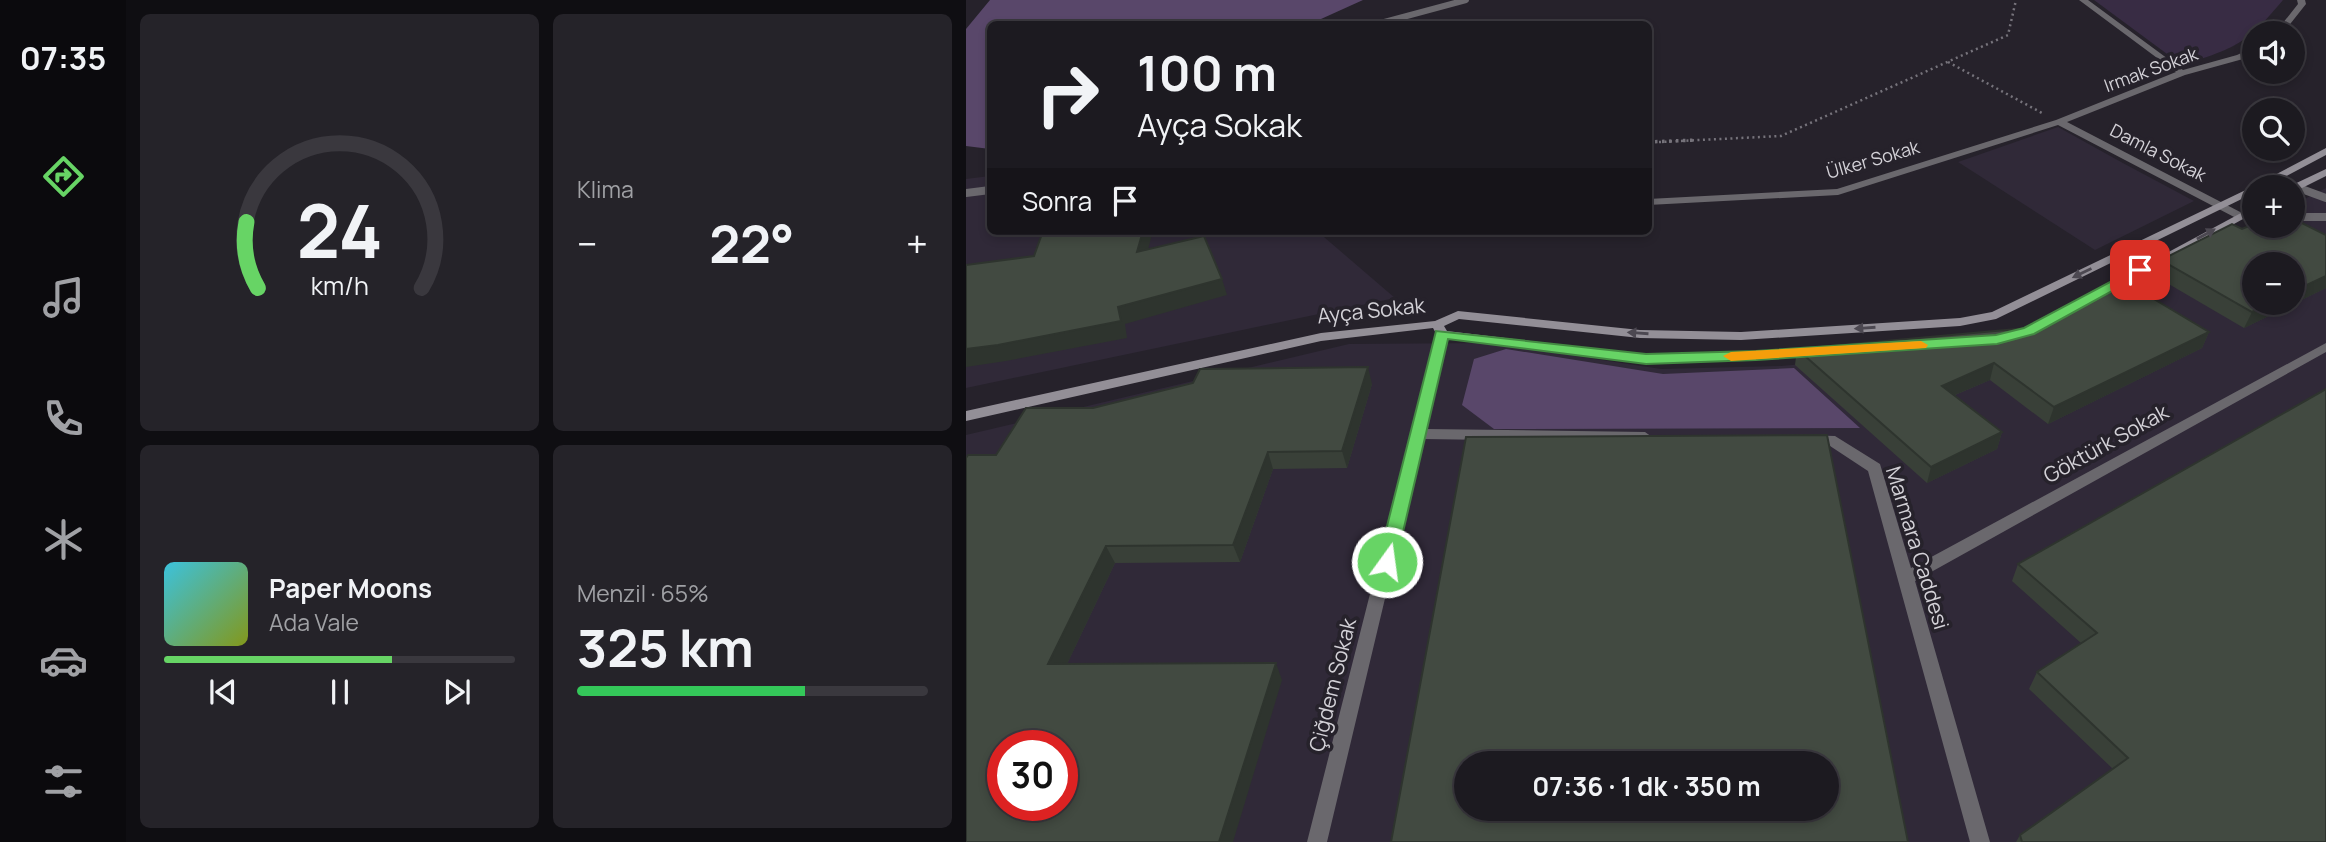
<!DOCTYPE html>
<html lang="tr">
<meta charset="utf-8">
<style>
:root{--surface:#1c1a20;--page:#252329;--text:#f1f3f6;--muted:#a0a1a5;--line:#3a383e;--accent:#67d465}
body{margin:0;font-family:Manrope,sans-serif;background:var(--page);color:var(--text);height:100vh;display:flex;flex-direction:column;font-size:26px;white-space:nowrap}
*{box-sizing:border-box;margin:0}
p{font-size:23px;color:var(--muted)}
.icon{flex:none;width:38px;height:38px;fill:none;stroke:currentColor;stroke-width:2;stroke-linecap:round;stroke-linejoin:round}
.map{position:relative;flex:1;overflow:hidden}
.sheet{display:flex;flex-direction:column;gap:14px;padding:14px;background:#0f0e12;width:840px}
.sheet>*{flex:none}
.hud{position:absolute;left:21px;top:21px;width:665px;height:214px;border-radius:10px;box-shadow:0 4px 10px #0003,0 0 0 2px var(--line);background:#1c1a20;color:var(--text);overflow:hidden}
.controls{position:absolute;left:1276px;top:21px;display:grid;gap:14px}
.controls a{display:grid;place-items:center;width:63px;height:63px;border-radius:50%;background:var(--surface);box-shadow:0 4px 10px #0003,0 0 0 2px var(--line);font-size:35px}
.speed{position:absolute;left:21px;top:730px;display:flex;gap:14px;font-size:35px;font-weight:700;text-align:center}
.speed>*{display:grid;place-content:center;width:91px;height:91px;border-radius:50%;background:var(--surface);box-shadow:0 4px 10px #0003,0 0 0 2px var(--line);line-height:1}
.speed .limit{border:10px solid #d22;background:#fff;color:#111}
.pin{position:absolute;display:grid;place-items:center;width:60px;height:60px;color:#fff;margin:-30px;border-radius:14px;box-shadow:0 4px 10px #0006}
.me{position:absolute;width:77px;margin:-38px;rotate:14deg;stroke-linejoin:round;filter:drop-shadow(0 0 5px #0008)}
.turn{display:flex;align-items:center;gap:24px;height:147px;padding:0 35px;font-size:32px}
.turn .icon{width:91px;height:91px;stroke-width:2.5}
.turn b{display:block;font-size:49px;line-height:60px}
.then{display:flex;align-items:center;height:66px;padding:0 35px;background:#0003;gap:14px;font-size:26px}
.big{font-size:52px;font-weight:700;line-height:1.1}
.sheet .card{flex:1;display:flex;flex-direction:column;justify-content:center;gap:10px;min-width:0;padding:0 24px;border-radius:10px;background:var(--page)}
.sheet .dial{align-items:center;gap:0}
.dial svg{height:182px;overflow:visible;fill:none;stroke:var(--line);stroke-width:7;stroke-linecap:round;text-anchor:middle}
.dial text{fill:var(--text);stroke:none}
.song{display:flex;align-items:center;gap:21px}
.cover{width:84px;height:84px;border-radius:10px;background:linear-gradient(135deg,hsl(190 70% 55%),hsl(70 70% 35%))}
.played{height:7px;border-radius:4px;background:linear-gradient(90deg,var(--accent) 65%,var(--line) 65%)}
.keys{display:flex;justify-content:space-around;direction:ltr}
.heat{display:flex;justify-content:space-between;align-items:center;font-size:38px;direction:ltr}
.charge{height:10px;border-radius:5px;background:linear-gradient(90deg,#34c759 65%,var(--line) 0)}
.sheet .tiles{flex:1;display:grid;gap:14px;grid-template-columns:repeat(2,1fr)}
.trip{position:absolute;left:488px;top:751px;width:385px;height:70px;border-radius:35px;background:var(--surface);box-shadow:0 4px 10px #0003,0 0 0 2px var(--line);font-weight:700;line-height:70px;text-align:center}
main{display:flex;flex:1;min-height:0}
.menu{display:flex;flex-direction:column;width:126px;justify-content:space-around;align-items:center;background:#0b0a0d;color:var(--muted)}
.menu .icon{width:49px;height:49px}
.menu .active{color:var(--accent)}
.menu b{font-size:32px;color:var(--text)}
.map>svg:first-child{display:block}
.built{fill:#302938;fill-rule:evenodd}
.green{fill:#382c44}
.forest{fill:#59476a}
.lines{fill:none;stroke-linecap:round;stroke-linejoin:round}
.path-far1{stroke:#76737b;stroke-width:2.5;stroke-dasharray:2 3.5;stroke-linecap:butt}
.path{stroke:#76737b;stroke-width:3.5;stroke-dasharray:2.5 4.5;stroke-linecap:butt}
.lane-far1{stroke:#6a686d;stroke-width:6}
.lane{stroke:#6a686d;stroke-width:8}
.street{fill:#6a686d;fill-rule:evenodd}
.secondary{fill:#938f97;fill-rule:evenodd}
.wall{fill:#394038}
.shaded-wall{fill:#2e342e}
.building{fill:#424a41;stroke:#2e342e;stroke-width:2;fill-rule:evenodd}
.oneway{fill:#4c4851}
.route{fill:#67d465;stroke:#438a42;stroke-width:2}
.slow{fill:#f59e0b}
.labels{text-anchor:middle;stroke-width:7;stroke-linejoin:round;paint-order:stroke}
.far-street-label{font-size:18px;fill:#d3d1d7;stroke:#26222b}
.street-label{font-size:21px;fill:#d3d1d7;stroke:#26222b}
</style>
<main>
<nav class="menu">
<b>07:35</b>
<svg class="icon active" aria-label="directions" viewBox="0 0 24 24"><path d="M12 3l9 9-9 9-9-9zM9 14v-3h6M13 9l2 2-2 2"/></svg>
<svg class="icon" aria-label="music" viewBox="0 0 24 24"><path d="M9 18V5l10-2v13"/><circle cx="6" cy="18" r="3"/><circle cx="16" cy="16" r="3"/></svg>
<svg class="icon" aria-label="phone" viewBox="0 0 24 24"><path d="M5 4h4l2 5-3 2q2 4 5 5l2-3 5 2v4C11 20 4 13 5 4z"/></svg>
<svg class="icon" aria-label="climate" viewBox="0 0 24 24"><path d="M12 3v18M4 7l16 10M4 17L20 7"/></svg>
<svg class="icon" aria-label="car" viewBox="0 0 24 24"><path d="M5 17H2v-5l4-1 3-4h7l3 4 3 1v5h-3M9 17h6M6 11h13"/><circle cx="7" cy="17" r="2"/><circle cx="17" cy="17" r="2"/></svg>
<svg class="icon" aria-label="filters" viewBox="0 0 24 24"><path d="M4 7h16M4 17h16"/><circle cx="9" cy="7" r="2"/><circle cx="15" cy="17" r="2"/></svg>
</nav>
<section class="sheet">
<div class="tiles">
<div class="card dial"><svg viewBox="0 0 100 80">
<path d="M14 69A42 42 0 1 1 86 69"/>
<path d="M14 69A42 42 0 0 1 9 40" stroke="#67d465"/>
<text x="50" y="56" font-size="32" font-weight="700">24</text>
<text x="50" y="72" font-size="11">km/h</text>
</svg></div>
<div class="card"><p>Klima</p>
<div class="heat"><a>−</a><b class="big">22°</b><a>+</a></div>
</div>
<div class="card">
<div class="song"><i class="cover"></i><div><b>Paper Moons</b><p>Ada Vale</p></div></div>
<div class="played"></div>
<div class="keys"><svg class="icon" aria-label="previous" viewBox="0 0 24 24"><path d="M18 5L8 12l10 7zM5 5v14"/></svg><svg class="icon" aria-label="pause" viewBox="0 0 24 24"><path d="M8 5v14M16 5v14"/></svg><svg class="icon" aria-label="next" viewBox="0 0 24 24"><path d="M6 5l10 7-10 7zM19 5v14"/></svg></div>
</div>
<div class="card"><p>Menzil · 65%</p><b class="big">325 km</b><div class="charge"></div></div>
</div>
</section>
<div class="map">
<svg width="1360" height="842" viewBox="0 0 1360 842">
<rect width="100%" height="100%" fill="#26222b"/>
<g class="built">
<path d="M1092 127 1155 162 1228 201 1129 250 992 162Z"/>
<path d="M24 176V231H351L429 298 0 388V179Z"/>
<path d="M1360 188V842H0V435L383 344 524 343 695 369 815 366 1057 344 1288 225 1326 226 1327 205ZM1288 264H1326V303H1288ZM37 746H96V805H37ZM500 763H861V808H500Z"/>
</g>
<path class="green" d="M1128 0H1317C1280 44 1270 48 1216 65Z"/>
<g class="forest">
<path d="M24 0H397L355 19 332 24H24V149L0 146V29Z"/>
<path d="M540 349 697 374 828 368 894 428 528 429 496 405 508 359Z"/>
</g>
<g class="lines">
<g class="path-far1">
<path d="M982 62 1076 113"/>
<path d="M693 142 815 136 1042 35 1050 0"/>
</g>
<path class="path" d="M682 142 731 140"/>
<path class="lane-far1" d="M411 24 500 0"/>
<g class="lane">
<path d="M1330 187 1360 198"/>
<path d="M0 193 24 190"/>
<path d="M1326 217H1360"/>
</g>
<g class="street">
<path d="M1113 0H1122L1217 70 1271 55 1288 47V53L1277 59 1219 75 1101 122 1278 214V218H1270L1092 125 872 195 682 205V199L871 189 1090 120 1210 72Z"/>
<path d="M1331 0H1339L1340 4 1317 33H1309L1332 4Z"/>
<path d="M476 330 482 334 460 429 679 432 686 437 679 442 457 439 361 842H341L470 334Z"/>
<path d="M1360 343V352L949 581 1024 842H1004L902 471 861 444 837 441 835 438 837 435 869 436 914 464 945 568Z"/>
</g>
<g class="secondary">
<path d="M1360 148V155L1300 187H1288V193L1030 319 994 326 775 340 674 338 493 319 478 326 481 331 680 355 855 349 856 352 855 355 850 356 680 363 476 338 472 337 467 328 355 341 0 421V411L355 333 469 321 492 311 674 330 775 332 994 318 1026 312 1288 186Z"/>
<path d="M1360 169V176L1330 191 1326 192V187H1322Z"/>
<path d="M1288 206V213L1142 293H1134L1132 290Z"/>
</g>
</g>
<g class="wall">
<path d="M1276 229 1360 235V288L1278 328 1189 276 1195 260Z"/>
<path d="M1243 332 1236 348 1082 424 1024 380 989 395 1036 432 1031 449 961 483 829 365 831 349Z"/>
<path d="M227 383 406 384 381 468 307 469 274 562 149 563 101 664 316 680 0 842 30 455 127 408Z"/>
<path d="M1360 389V842H1050L1054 835 1147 769 1063 689 1071 672 1115 643 1046 581 1052 564Z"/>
</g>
<g class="shaded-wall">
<path d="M177 231H187L177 268 171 252Z"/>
<path d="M1360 276V288L1278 328 1286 312 1304 303H1326V292Z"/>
<path d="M256 279 261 295 159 324 161 338 40 361 0 367V349Z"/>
<path d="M1243 332 1236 348 1082 424 1088 407Z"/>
<path d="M1028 363 1024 380 972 402 976 386Z"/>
<path d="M402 367 406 384 381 468 376 451Z"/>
<path d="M1036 432 1031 449 961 483 965 467Z"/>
<path d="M302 452 307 469 274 562 267 545Z"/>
<path d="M140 546 149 563 93 681 82 664Z"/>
<path d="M310 663 316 680 267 842H253Z"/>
</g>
<g class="building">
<path d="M1326 218 1360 235V276L1326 292V264H1288V303H1304L1286 312 1195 260 1266 224 1276 229 1288 224V226H1326Z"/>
<path d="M77 231H177L171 252 238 236 256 279 152 307 155 321 32 345 0 349V265L68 256Z"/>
<path d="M1156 280 1243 332 1088 407 1028 363 976 386 1036 432 965 467 831 349 1062 328Z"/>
<path d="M402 367 376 451 302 452 267 545 140 546 82 664 310 663 253 842H0V458L2 455H30L60 408H127L227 383 234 369ZM37 746H96V805H37Z"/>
<path d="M1360 389V842H1056L1054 835 1162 758 1071 672 1131 633 1052 564Z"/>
<path d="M861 435 942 842H425L500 437ZM500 763H861V808H500Z"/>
</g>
<defs><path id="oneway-solid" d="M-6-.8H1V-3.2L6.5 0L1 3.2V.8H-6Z" transform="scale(1.75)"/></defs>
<g class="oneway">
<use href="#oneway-solid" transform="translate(1240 234) rotate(-29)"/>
<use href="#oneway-solid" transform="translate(1116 273) rotate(154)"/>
<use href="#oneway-solid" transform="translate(899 328) rotate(176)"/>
<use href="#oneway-solid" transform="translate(672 333) rotate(-176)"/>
</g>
<path class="route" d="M1174 266 1179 267V273L1068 334 1031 344 790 360 680 364 482 339 430 562 427 567H414L412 562 470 331 680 354 790 351 1030 335 1058 328Z"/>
<path class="slow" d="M955 341 962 345 960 348 765 361 757 356 765 352Z"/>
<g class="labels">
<g class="far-street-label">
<text transform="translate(1185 70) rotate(-20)" y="6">Irmak Sokak</text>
<text transform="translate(1192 153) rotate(27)" y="6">Damla Sokak</text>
<text transform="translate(907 160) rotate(-16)" y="6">Ülker Sokak</text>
</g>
<g class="street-label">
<text transform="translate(405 311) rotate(-6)" y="7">Ayça Sokak</text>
<text transform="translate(1140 444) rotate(-29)" y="7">Göktürk Sokak</text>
<text transform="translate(951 548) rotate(73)" y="7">Marmara Caddesi</text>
<text transform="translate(367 685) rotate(-76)" y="7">Çiğdem Sokak</text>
</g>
</g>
</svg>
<div class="controls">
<a><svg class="icon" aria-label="sound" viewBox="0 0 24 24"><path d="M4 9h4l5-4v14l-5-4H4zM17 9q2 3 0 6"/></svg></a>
<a><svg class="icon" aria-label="search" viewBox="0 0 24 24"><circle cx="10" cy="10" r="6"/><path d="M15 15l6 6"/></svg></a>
<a>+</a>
<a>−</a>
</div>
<div class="speed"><div class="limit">30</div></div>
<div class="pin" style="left:1174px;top:270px;background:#d93025"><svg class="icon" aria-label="arrive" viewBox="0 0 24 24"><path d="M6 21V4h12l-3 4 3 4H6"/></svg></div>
<svg class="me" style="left:421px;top:562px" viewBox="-20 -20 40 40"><circle r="17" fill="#67d465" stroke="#fff" stroke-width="3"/><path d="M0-11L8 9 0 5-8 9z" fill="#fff"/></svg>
<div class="trip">07:36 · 1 dk · 350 m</div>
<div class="hud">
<div class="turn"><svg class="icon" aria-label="right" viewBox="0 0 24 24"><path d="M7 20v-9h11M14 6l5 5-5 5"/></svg><div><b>100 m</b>Ayça Sokak</div></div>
<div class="then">Sonra<svg class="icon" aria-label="arrive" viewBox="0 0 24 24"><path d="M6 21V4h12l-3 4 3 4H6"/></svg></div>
</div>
</div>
</main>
